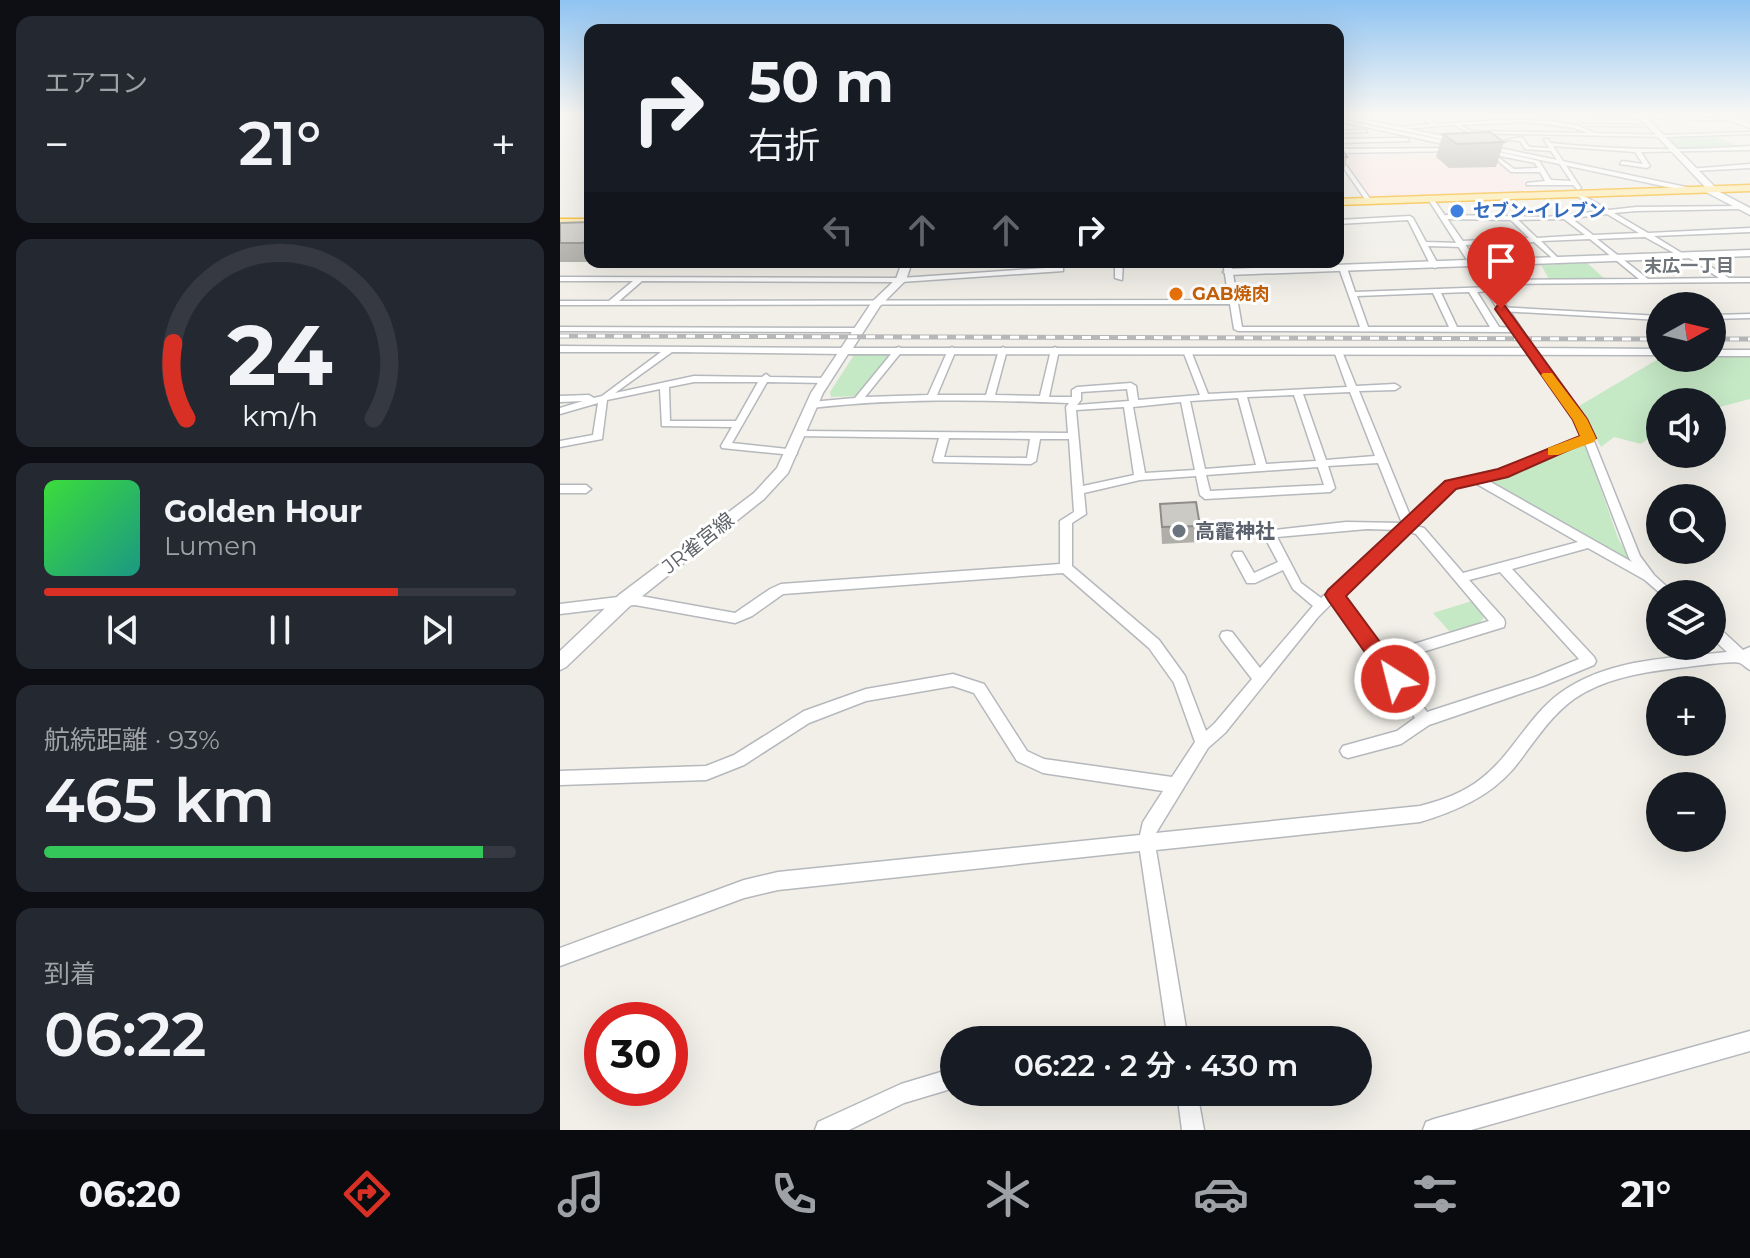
<!DOCTYPE html>
<html lang="ja">
<meta charset="utf-8">
<style>
:root{--surface:#171b24;--page:#242831;--text:#f1f3f6;--muted:#9ea1a6;--line:#363941;--accent:#d93025}
body{margin:0;font-family:Montserrat,"Noto Sans JP",sans-serif;background:var(--page);color:var(--text);height:100vh;display:flex;flex-direction:column;font-size:30px;white-space:nowrap}
*{box-sizing:border-box;margin:0}
p{font-size:26px;color:var(--muted)}
.icon{flex:none;width:44px;height:44px;fill:none;stroke:currentColor;stroke-width:2;stroke-linecap:round;stroke-linejoin:round}
.map{position:relative;flex:1;overflow:hidden}
.sheet{display:flex;flex-direction:column;gap:16px;padding:16px;background:#0d0f14;width:560px}
.sheet>*{flex:none}
.banner{position:absolute;left:24px;top:24px;width:760px;height:244px;border-radius:16px;box-shadow:0 8px 32px #0002;background:#171b24;color:var(--text);overflow:hidden}
.needle{width:52px;rotate:82deg}
.controls{position:absolute;left:1086px;top:292px;display:grid;gap:16px}
.controls a{display:grid;place-items:center;width:80px;height:80px;border-radius:50%;background:var(--surface);box-shadow:0 8px 32px #0002;font-size:40px}
.speed{position:absolute;left:24px;top:1002px;display:flex;gap:16px;font-size:40px;font-weight:700;text-align:center}
.speed>*{display:grid;place-content:center;width:104px;height:104px;border-radius:50%;background:var(--surface);box-shadow:0 8px 32px #0002;line-height:1}
.speed .limit{border:12px solid #d22;background:#fff;color:#111}
.pin{position:absolute;display:grid;place-items:center;width:68px;height:68px;color:#fff;margin:-82px -34px;border-radius:50% 50% 50% 0;rotate:-45deg;box-shadow:0 0 8px #0007}
.pin .icon{rotate:45deg}
.me{position:absolute;width:88px;margin:-44px;rotate:324deg;stroke-linejoin:round;filter:drop-shadow(0 0 6px #0008)}
.turn{display:flex;align-items:center;gap:28px;height:168px;padding:0 32px;font-size:36px}
.turn .icon{width:104px;height:104px;stroke-width:2.5}
.turn b{display:block;font-size:56px;line-height:68px}
.lanes{display:flex;align-items:center;height:76px;padding:0 32px;background:#0003;justify-content:center;gap:40px;direction:ltr}
.lanes .off{opacity:.35}
.big{font-size:60px;font-weight:600;line-height:1.1}
.sheet .tile{flex:1;display:flex;flex-direction:column;justify-content:center;gap:12px;min-width:0;padding:0 28px;border-radius:16px;background:var(--page)}
.sheet .dial{align-items:center;gap:0}
.dial svg{height:208px;overflow:visible;fill:none;stroke:var(--line);stroke-width:7;stroke-linecap:round;text-anchor:middle}
.dial text{fill:var(--text);stroke:none}
.song{display:flex;align-items:center;gap:24px}
.cover{width:96px;height:96px;border-radius:12px;background:linear-gradient(135deg,hsl(120 70% 55%),hsl(170 70% 35%))}
.played{height:8px;border-radius:4px;background:linear-gradient(90deg,var(--accent) 75%,var(--line) 75%)}
.keys{display:flex;justify-content:space-around;direction:ltr}
.heat{display:flex;justify-content:space-between;align-items:center;font-size:44px;direction:ltr}
.charge{height:12px;border-radius:6px;background:linear-gradient(90deg,#34c759 93%,var(--line) 0)}
.trip{position:absolute;left:380px;top:1026px;width:432px;height:80px;border-radius:40px;background:var(--surface);box-shadow:0 8px 32px #0002;font-weight:600;line-height:80px;text-align:center}
.tab-bar{display:flex;height:128px;justify-content:space-around;align-items:center;background:#090b0e;color:var(--muted)}
.tab-bar .icon{width:56px;height:56px}
.tab-bar .active{color:var(--accent)}
.tab-bar b{font-size:36px;color:var(--text)}
main{display:flex;flex:1;min-height:0}
.map>svg:first-child{display:block}
.medical{fill:#fce8e6}
.green{fill:#c5e8c5}
.lines{fill:none;stroke-linecap:round;stroke-linejoin:round}
.minor-casing{stroke:#b5b8bc;stroke-width:3}
.tertiary-casing{stroke:#b5b8bc;stroke-width:3}
.secondary-casing{stroke:#b6babf;stroke-width:3}
.trunk-casing{stroke:#f9ab00;stroke-width:3}
.minor{fill:#fff;fill-rule:evenodd}
.tertiary{fill:#fff;fill-rule:evenodd}
.secondary{fill:#fff;fill-rule:evenodd}
.trunk{fill:#feeaa1;fill-rule:evenodd}
.rail-casing{stroke:#b6b7b8;stroke-width:5}
.rail{stroke:#fff;stroke-width:3;stroke-dasharray:9;stroke-linecap:butt}
.wall{fill:#afaea9}
.shaded-wall{fill:#8f8d8a}
.building{fill:#cccac5;stroke:#8f8d8a;stroke-width:2}
.route{fill:#d93025;stroke:#8d1f18;stroke-width:2}
.slow{fill:#f59e0b}
.shop-dot{fill:#3f7fe0;stroke:#fff;stroke-width:3}
.food-dot{fill:#e8710a;stroke:#fff;stroke-width:3}
.worship-dot{fill:#6b7280;stroke:#fff;stroke-width:3}
.labels{text-anchor:middle;stroke-width:6;stroke-linejoin:round;paint-order:stroke}
.far-shop-label{font-size:18px;font-weight:bold;fill:#366cbe;stroke:#fff;text-anchor:start}
.far-neighbourhood-label{font-size:18px;font-weight:bold;fill:#70757a;stroke:#fff}
.far-food-label{font-size:18px;font-weight:bold;fill:#c56008;stroke:#fff;text-anchor:start}
.worship-label{font-size:20px;font-weight:bold;fill:#5b616d;stroke:#fff;text-anchor:start}
.street-label{font-size:20px;fill:#5f6368;stroke:#fff}
</style>
<main>
<section class="sheet">
<div class="tile"><p>エアコン</p>
<div class="heat"><a>−</a><b class="big">21°</b><a>+</a></div>
</div>
<div class="tile dial"><svg viewBox="0 0 100 80">
<path d="M14 69A42 42 0 1 1 86 69"/>
<path d="M14 69A42 42 0 0 1 9 40" stroke="#d93025"/>
<text x="50" y="56" font-size="32" font-weight="700">24</text>
<text x="50" y="72" font-size="11">km/h</text>
</svg></div>
<div class="tile">
<div class="song"><i class="cover"></i><div><b>Golden Hour</b><p>Lumen</p></div></div>
<div class="played"></div>
<div class="keys"><svg class="icon" aria-label="previous" viewBox="0 0 24 24"><path d="M18 5L8 12l10 7zM5 5v14"/></svg><svg class="icon" aria-label="pause" viewBox="0 0 24 24"><path d="M8 5v14M16 5v14"/></svg><svg class="icon" aria-label="next" viewBox="0 0 24 24"><path d="M6 5l10 7-10 7zM19 5v14"/></svg></div>
</div>
<div class="tile"><p>航続距離 · 93%</p><b class="big">465 km</b><div class="charge"></div></div>
<div class="tile"><p>到着</p><b class="big">06:22</b></div>
</section>
<div class="map">
<svg width="1190" height="1130" viewBox="0 0 1190 1130">
<rect width="100%" height="100%" fill="#f1efe8"/>
<path class="medical" d="M928 154 977 192 811 198 782 157Z"/>
<g class="green">
<path d="M1153 135 1181 148 1122 152 1106 137Z"/>
<path d="M1027 263 1046 280 990 281 981 265Z"/>
<path d="M294 355H331L298 396 271 397 270 392Z"/>
<path d="M1152 356H1190V399L1152 409V402H1100V430L1081 444 1054 437 1041 447 1019 406 1100 358Z"/>
<path d="M1025 444 1058 538 1072 564 927 483Z"/>
<path d="M912 601 924 617 920 623 890 632 873 613Z"/>
</g>
<g class="lines">
<g class="minor-casing">
<g id="minor">
<path d="M854 114H860L877 124 941 120 993 121 1017 125 1035 133 1104 135 1190 132V134L1104 137 910 133 894 125 841 129 843 127 871 124ZM968 122 1014 128 1028 133 911 131 900 125Z"/>
<path d="M954 114 1190 119V121L956 115Z"/>
<path d="M778 119 897 143 900 145 897 147 778 121Z"/>
<path d="M1022 124 1091 125 1093 126H1020Z"/>
<path d="M805 130 807 132 778 133V131Z"/>
<path d="M962 137 969 147 989 148 984 139H988L990 143C1057 150 1123 151 1190 146V150L1081 152 1090 166 1087 168 1060 164 1062 161 1083 164 1075 152 993 146 1021 188 1018 190 1013 185H967V183L985 181 980 172H951L929 153 923 151 926 149 979 161 991 180 1011 181 991 151 965 149 960 141 946 140ZM935 155 975 163 978 168 954 169Z"/>
<path d="M847 138 849 141 778 143V139Z"/>
<path d="M894 148 896 151 778 153V149Z"/>
<path d="M778 154 811 200V202H807L778 160Z"/>
<path d="M1190 164V168L1133 171 1130 169Z"/>
<path d="M1017 192 1049 210 1076 207 1181 206 1179 209 1076 211 1054 213 1088 233 1190 228V232L1094 236 1125 255 1126 256 1123 258 1085 237 1037 239 1088 279 1159 278 1128 257 1127 256 1130 254 1169 278H1190V282L924 284 920 282 921 280 1079 279 1030 239 981 241 1000 260 1002 261 998 263 974 242 906 245 903 247 868 246 879 266 875 268 871 266 848 220 778 224V220L850 216 853 218 866 242 899 243 902 241 969 238 951 220 886 219 883 217 886 215 986 217 1042 211 1015 195ZM1047 214 1079 233 1033 235 1011 218ZM1004 219 1025 235 977 238 958 220Z"/>
<path d="M238 262H286L282 264H242Z"/>
<path d="M555 262H563L562 280 555 278Z"/>
<path d="M663 262H671L682 327H800L779 268 783 266 787 268 795 292 932 287V291L917 292 939 327 955 328 959 330 955 332 678 331 674 329 670 304 0 305V301H49L73 281H0V277L341 278 500 267H503V271L341 282 82 281 59 301 669 300ZM909 292 930 327H897L881 293ZM873 293 889 327H808L797 296Z"/>
<path d="M938 307 1100 316V320L941 311H938Z"/>
<path d="M1190 314V318L1152 319V315Z"/>
<path d="M0 327 298 328 302 330 298 332 0 331Z"/>
<path d="M0 346 284 348 288 351 284 354 112 352 55 393 134 376 202 377 206 374 210 377 269 378 270 380 266 383 207 382 172 443 237 450V454L233 455 162 448 161 446 172 427 102 426 100 389 47 400 42 439 0 447V441L33 435 38 403 0 414V408L23 401 0 402V396L29 395 34 398 42 396 101 352H0ZM134 382H198L176 421H110L109 387Z"/>
<path d="M339 347 343 350 305 397 368 395 388 350 392 347 396 350 377 395H426L439 350 443 347 447 350 435 395 480 396 491 350 495 347 499 350 489 397H512V390L517 387 571 383 576 386 578 400 640 395 623 351 624 349 631 351 648 394 787 387 774 351 781 349 796 386 835 384 840 387 835 390 799 391 851 518 886 482 939 470 1022 437 1015 419 966 351 967 349H973L1025 419 1080 556 1094 575 1115 594H1101L1085 580 1028 548 952 569 1034 657 1036 661 1034 665 983 686 869 725 841 744 788 758 783 756 780 751 783 746 837 731 855 718 773 602 758 617 665 733 648 748 596 833 860 806C882 800 904 793 922 778 954 753 971 711 1006 689 1054 658 1113 658 1167 652L1152 638V625L1157 626 1183 650 1190 647V670C1186 668 1184 665 1180 663 1174 660 1129 667 1119 668 1083 672 1045 678 1014 699 989 717 973 744 954 768 929 797 896 811 860 822L596 850 628 1040H575L578 1033 606 1027 580 851 218 890 184 898 0 966V948L184 880 218 872 580 835 583 822 603 791 483 773 457 761 414 693 393 686 306 701 249 723 184 765 146 780 0 785V771L146 766 174 755 244 711 306 689 393 674 424 684 467 751 484 759 612 777 635 742 614 683 589 648 503 573 223 594 192 616 175 623 75 605 0 614V604L75 595 175 613 210 589 221 584 500 564V521L514 512 509 439H480L476 461 471 464 374 462 373 460 379 438 238 436 236 434 241 431 508 433 506 407 509 403C423 400 338 398 251 408L246 405 251 402 295 398 336 348ZM567 389 569 401 517 405 521 400V392ZM790 392 815 456 766 460 743 394ZM734 395 756 461 706 464 687 397ZM678 398 696 465 645 469 630 401ZM621 402 635 470 585 473 573 407ZM564 407 574 475 523 486 516 410ZM389 438 470 439 467 458 384 457ZM1025 443 1069 558 1072 562 927 480 946 475ZM818 463 842 523 786 522 705 531 703 534 718 562 694 573 682 552H674L672 555 687 583H695L723 570 733 589 753 606 700 668 672 632 667 631 662 632 660 636 662 640 692 679 655 723 646 731 625 676 599 640 512 566V523L526 514 524 493 580 480 636 476 640 495 645 499 770 492 775 488 768 466ZM758 467 764 485 650 491 646 475ZM915 483 1018 542 903 573 864 528 856 526 894 488ZM807 529 839 530 761 598 741 583 717 537ZM850 532 856 534 929 621 824 653 782 595ZM940 572 1019 659 975 677 867 712 830 662 944 627 945 623 944 619 909 580Z"/>
<path d="M0 485H26L31 489 26 493H0Z"/>
<path d="M1190 1031V1051L911 1130H863L866 1122 874 1119Z"/>
<path d="M394 1068V1088L344 1103 289 1130H255L258 1122 341 1084Z"/>
<path d="M617 1092H637L644 1130H622Z"/>
</g>
</g>
<g class="tertiary-casing">
<g id="tertiary">
<path d="M778 114 1131 188 1135 190 1131 192 778 117Z"/>
<path d="M1076 114H1083L1155 187V191H1149Z"/>
<path d="M1155 114H1164L1190 124V128Z"/>
<path d="M872 197 916 260 1190 250V256L920 266 974 348 1100 349V355L288 354 263 393 228 473 204 499 71 605 6 667 0 670V651L59 595 194 493 217 468 251 393 312 302 336 279 342 262H352L346 280 320 306 293 348H963L910 266 668 275 663 272 668 269 907 260 868 199Z"/>
<rect x="1152" y="350" width="38" height="6"/>
</g>
</g>
<g class="secondary-casing">
<path id="secondary" d="M1146 188H1152L1190 208V215L1146 192Z"/>
</g>
<g class="trunk-casing">
<g id="trunk">
<path d="M1190 185V191L778 205V199Z"/>
<rect x="0" y="219" width="30" height="6"/>
</g>
</g>
<use href="#minor" class="minor"/>
<use href="#tertiary" class="tertiary"/>
<use href="#secondary" class="secondary"/>
<use href="#trunk" class="trunk"/>
<g class="rail-casing">
<g id="rail">
<path d="M0 336 1100 339"/>
<path d="M1152 339H1190"/>
</g>
</g>
<use href="#rail" class="rail"/>
</g>
<g class="wall">
<path d="M883 134 944 142 936 167 889 168 876 157Z"/>
<path d="M778 142 787 157 784 173H778Z"/>
<path d="M30 222V262H0V223Z"/>
<path d="M600 504 640 526 639 542 602 544Z"/>
</g>
<path class="shaded-wall" d="M30 237V253L23 243Z"/>
<g class="building">
<path d="M930 132 944 142 897 144 883 134Z"/>
<path d="M778 142 787 157H778Z"/>
<path d="M30 222V237L23 243H0V223Z"/>
<path d="M636 502 640 526 602 527 600 504Z"/>
</g>
<linearGradient id="sky" x2="0" y2="1"><stop stop-color="#8fc3f1"/><stop offset="0.42" stop-color="#f9f8f5"/><stop offset="1" stop-color="#f9f8f5" stop-opacity="0"/></linearGradient>
<rect width="1190" height="272" fill="url(#sky)"/>
<path class="route" d="M937 306H945L1027 419 1036 438 948 477 896 489 786 596 843 673 846 679 843 685 835 688 828 685 768 600 765 595 768 590 885 481 938 469 1020 436 1013 420 935 309Z"/>
<path class="slow" d="M983 373H992L1027 419 1036 438 1034 442 998 455H988V448L1020 436 1013 420 981 375Z"/>
<circle class="shop-dot" cx="897" cy="211" r="8"/>
<circle class="food-dot" cx="616" cy="294" r="8"/>
<circle class="worship-dot" cx="619" cy="531" r="8"/>
<g class="labels">
<g class="far-shop-label">
<text x="913" y="217">セブン-イレブン</text>
</g>
<g class="far-neighbourhood-label">
<text x="1129" y="272">末広一丁目</text>
</g>
<g class="far-food-label">
<text x="632" y="300">GAB焼肉</text>
</g>
<g class="worship-label">
<text x="635" y="538">高靇神社</text>
</g>
<g class="street-label">
<text transform="translate(138 543) rotate(-38)" y="7">JR雀宮線</text>
</g>
</g>
</svg>
<div class="controls">
<a><svg class="needle" viewBox="-14 -14 28 28"><path d="M0-13l5 13h-10z" fill="#e53935"/><path d="M0 13l5-13h-10z" fill="#9ea1a6"/></svg></a>
<a><svg class="icon" aria-label="sound" viewBox="0 0 24 24"><path d="M4 9h4l5-4v14l-5-4H4zM17 9q2 3 0 6"/></svg></a>
<a><svg class="icon" aria-label="search" viewBox="0 0 24 24"><circle cx="10" cy="10" r="6"/><path d="M15 15l6 6"/></svg></a>
<a><svg class="icon" aria-label="layers" viewBox="0 0 24 24"><path d="M12 4l9 5-9 5-9-5zM3 14l9 5 9-5"/></svg></a>
<a>+</a>
<a>−</a>
</div>
<div class="speed"><div class="limit">30</div></div>
<div class="pin" style="left:941px;top:309px;background:#d93025"><svg class="icon" aria-label="arrive" viewBox="0 0 24 24"><path d="M6 21V4h12l-3 4 3 4H6"/></svg></div>
<svg class="me" style="left:835px;top:679px" viewBox="-20 -20 40 40"><circle r="17" fill="#d93025" stroke="#fff" stroke-width="3"/><path d="M0-11L8 9 0 5-8 9z" fill="#fff"/></svg>
<div class="trip">06:22 · 2 分 · 430 m</div>
<div class="banner">
<div class="turn"><svg class="icon" aria-label="right" viewBox="0 0 24 24"><path d="M7 20v-9h11M14 6l5 5-5 5"/></svg><div><b>50 m</b>右折</div></div>
<div class="lanes"><svg class="icon off" aria-label="left" viewBox="0 0 24 24"><path d="M17 20v-9H6M10 6l-5 5 5 5"/></svg><svg class="icon off" aria-label="ahead" viewBox="0 0 24 24"><path d="M12 20V5M6 11l6-6 6 6"/></svg><svg class="icon off" aria-label="ahead" viewBox="0 0 24 24"><path d="M12 20V5M6 11l6-6 6 6"/></svg><svg class="icon" aria-label="right" viewBox="0 0 24 24"><path d="M7 20v-9h11M14 6l5 5-5 5"/></svg></div>
</div>
</div>
</main>
<nav class="tab-bar">
<b>06:20</b>
<svg class="icon active" aria-label="directions" viewBox="0 0 24 24"><path d="M12 3l9 9-9 9-9-9zM9 14v-3h6M13 9l2 2-2 2"/></svg>
<svg class="icon" aria-label="music" viewBox="0 0 24 24"><path d="M9 18V5l10-2v13"/><circle cx="6" cy="18" r="3"/><circle cx="16" cy="16" r="3"/></svg>
<svg class="icon" aria-label="phone" viewBox="0 0 24 24"><path d="M5 4h4l2 5-3 2q2 4 5 5l2-3 5 2v4C11 20 4 13 5 4z"/></svg>
<svg class="icon" aria-label="climate" viewBox="0 0 24 24"><path d="M12 3v18M4 7l16 10M4 17L20 7"/></svg>
<svg class="icon" aria-label="car" viewBox="0 0 24 24"><path d="M5 17H2v-5l4-1 3-4h7l3 4 3 1v5h-3M9 17h6M6 11h13"/><circle cx="7" cy="17" r="2"/><circle cx="17" cy="17" r="2"/></svg>
<svg class="icon" aria-label="filters" viewBox="0 0 24 24"><path d="M4 7h16M4 17h16"/><circle cx="9" cy="7" r="2"/><circle cx="15" cy="17" r="2"/></svg>
<b>21°</b>
</nav>
